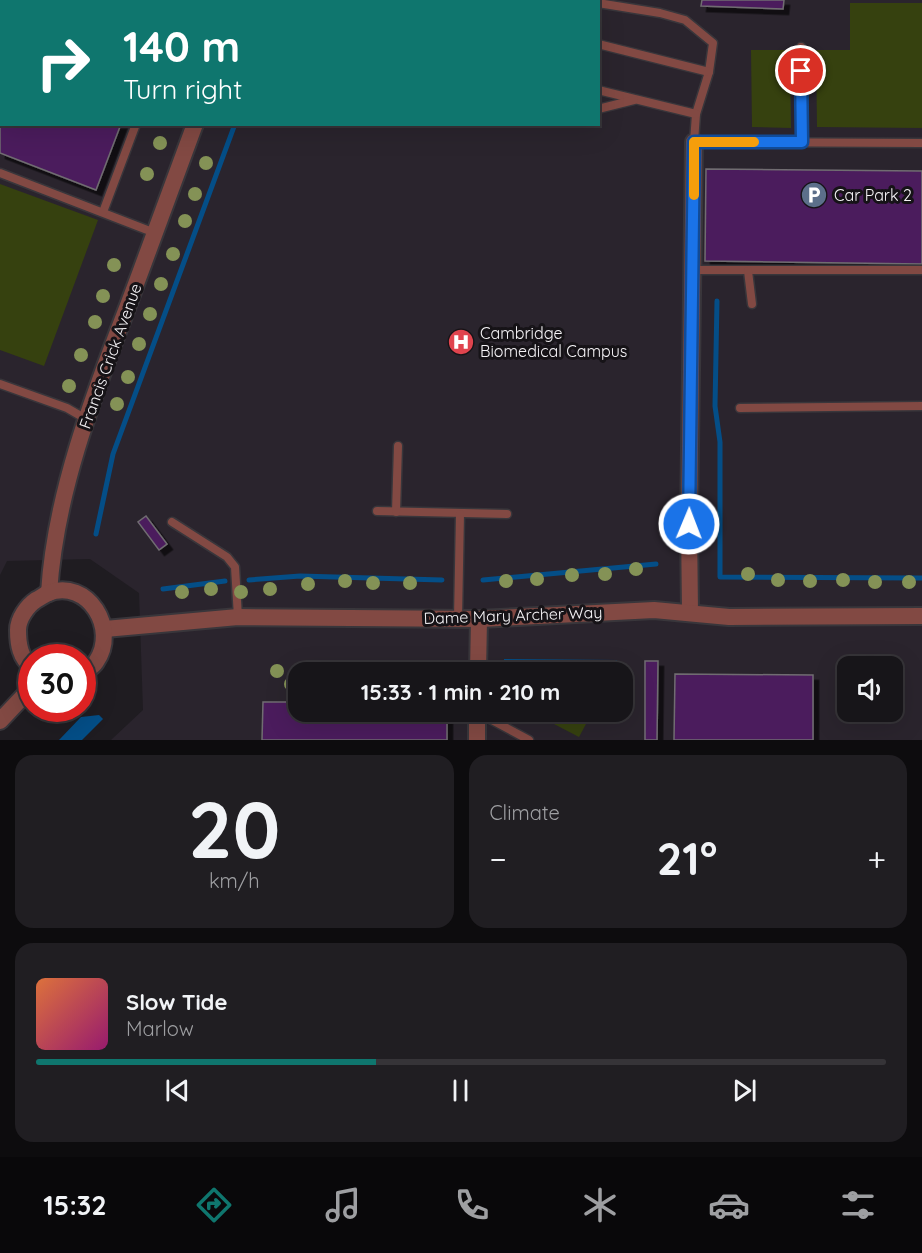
<!DOCTYPE html>
<meta charset="utf-8">
<style>
:root{--surface:#171519;--page:#201e22;--text:#f1f3f6;--muted:#9e9fa2;--line:#363438;--accent:#0f766e}
body{margin:0;font-family:Quicksand,sans-serif;background:var(--page);color:var(--text);height:100vh;display:flex;flex-direction:column;font-size:22px;white-space:nowrap}
*{box-sizing:border-box;margin:0}
p{font-size:20px;color:var(--muted)}
.icon{flex:none;width:33px;height:33px;fill:none;stroke:currentColor;stroke-width:2;stroke-linecap:round;stroke-linejoin:round}
.map{position:relative;height:740px;overflow:hidden}
.panel{display:flex;flex-direction:column;gap:15px;padding:15px;background:#0d0c0e;flex:1}
.panel>*{flex:none}
.guide{position:absolute;left:0px;top:0px;width:600px;height:126px;box-shadow:0 6px 24px #0002,0 0 0 2px var(--line);background:#0f766e;color:#fff;overflow:hidden}
.buttons{position:absolute;left:837px;top:656px;display:grid;gap:12px}
.buttons a{display:grid;place-items:center;width:66px;height:66px;border-radius:12px;background:var(--surface);box-shadow:0 6px 24px #0002,0 0 0 2px var(--line);font-size:30px}
.speed{position:absolute;left:18px;top:644px;display:flex;gap:12px;font-size:30px;font-weight:700;text-align:center}
.speed>*{display:grid;place-content:center;width:78px;height:78px;border-radius:50%;background:var(--surface);box-shadow:0 6px 24px #0002,0 0 0 2px var(--line);line-height:1}
.speed .limit{border:9px solid #d22;background:#fff;color:#111}
.pin{position:absolute;display:grid;place-items:center;width:51px;height:51px;color:#fff;margin:-26px;border:3px solid #fff;border-radius:50%;box-shadow:0 2px 6px #0007}
.me{position:absolute;width:66px;margin:-33px;rotate:1deg;stroke-linejoin:round;filter:drop-shadow(0 0 4px #0008)}
.turn{display:flex;align-items:center;gap:21px;height:126px;padding:0 24px;font-size:27px}
.turn .icon{width:78px;height:78px;stroke-width:2.5}
.turn b{display:block;font-size:42px;line-height:51px}
.big{font-size:45px;font-weight:700;line-height:1.1}
.panel .card{flex:1;display:flex;flex-direction:column;justify-content:center;gap:9px;min-width:0;padding:0 21px;border-radius:18px;background:var(--page)}
.panel .dial{align-items:center;gap:0}
.dial b{font-size:78px;line-height:1}
.song{display:flex;align-items:center;gap:18px}
.cover{width:72px;height:72px;border-radius:9px;background:linear-gradient(135deg,hsl(20 70% 55%),hsl(320 70% 35%))}
.played{height:6px;border-radius:3px;background:linear-gradient(90deg,var(--accent) 40%,var(--line) 40%)}
.keys{display:flex;justify-content:space-around;direction:ltr}
.heat{display:flex;justify-content:space-between;align-items:center;font-size:33px;direction:ltr}
.panel .tiles{flex:1;display:grid;gap:15px;grid-template-columns:1fr 1fr}
.card:last-child{grid-column:span 2}
.trip{position:absolute;left:288px;top:662px;width:345px;height:60px;border-radius:18px;background:var(--surface);box-shadow:0 6px 24px #0002,0 0 0 2px var(--line);font-weight:700;line-height:60px;text-align:center}
.tabs{display:flex;height:96px;justify-content:space-around;align-items:center;background:#09080a;color:var(--muted)}
.tabs .icon{width:42px;height:42px}
.tabs .on{color:var(--accent)}
.tabs b{font-size:27px;color:var(--text)}
.map>svg:first-child{display:block}
.built{fill:#2a242d;fill-rule:evenodd}
.green{fill:#36410f}
.water{fill:#044e87}
.lines{fill:none;stroke-linecap:round;stroke-linejoin:round}
.stream{stroke:#044e87;stroke-width:5}
.building{fill:#4b1d5d;stroke:#706c71;stroke-width:1.5;filter:url(#shadow)}
.service-casing{stroke:#39363b;stroke-width:11}
.minor-casing{stroke:#39363b;stroke-width:20}
.tertiary-casing{stroke:#39363b;stroke-width:20}
.service{stroke:#824943;stroke-width:8}
.minor{stroke:#824943;stroke-width:16}
.tertiary{stroke:#824943;stroke-width:16}
.tree{fill:#849256}
.route-casing{stroke:#114b97;stroke-width:15}
.route{stroke:#1a73e8;stroke-width:10}
.slow{stroke:#f59e0b;stroke-width:10}
.labels{text-anchor:middle;stroke-width:6;stroke-linejoin:round;paint-order:stroke}
.poi-label{font-size:16px;fill:#f6f4f7;stroke:#161317;text-anchor:start}
.street-label{font-size:16px;fill:#f6f4f7;stroke:#161317}
</style>
<div class="map">
<svg width="922" height="740" viewBox="0 0 922 740">
<defs>
<filter id="shadow"><feDropShadow dx="5.5" dy="5.5" stdDeviation="0" flood-color="#0009"/></filter>
</defs>
<rect width="100%" height="100%" fill="#1f1c21"/>
<path class="built" d="M0 0H922V740H111L143 710 139 593 90 559 7 561 0 575ZM2 2H598V124H2ZM848 666H892V711H848ZM298 672H622V711H298Z"/>
<g class="green">
<path d="M850 3H922V128L817 127 816 50H850Z"/>
<path d="M751 50H790L791 128 752 127Z"/>
<path d="M0 184 98 220 44 366 0 350Z"/>
<path d="M529 711H593L579 737Z"/>
</g>
<g class="water">
<path d="M504 659 617 660 615 665H504Z"/>
<path d="M99 715 103 719 82 740H59L81 717Z"/>
</g>
<g class="lines">
<g class="stream">
<path d="M717 301 715 406 720 442V577L922 578"/>
<path d="M96 534 113 454 235 124"/>
<path d="M249 580 300 576 442 580"/>
<path d="M483 580 656 564"/>
<path d="M163 589 225 581"/>
</g>
</g>
<g class="building">
<path d="M0 0H33L2 2V38Z"/>
<path d="M702 0H784L783 9 701 6Z"/>
<path d="M0 56 2 124H121L96 190 0 153Z"/>
<path d="M706 169 922 171V264L705 261Z"/>
<path d="M146 516 167 544 159 550 138 522Z"/>
<path d="M645 661H658L657 740H645Z"/>
<path d="M385 669 448 670V672H385Z"/>
<path d="M675 674 813 675V740H674Z"/>
<path d="M263 702H298V711H447V740H262Z"/>
</g>
<g class="lines">
<g class="service-casing">
<g id="service">
<path d="M598 3 660 13 685 20 713 43 709 72 696 114 694 142 922 143"/>
<path d="M598 44 709 72"/>
<path d="M801 47 802 142"/>
<path d="M598 90 696 114"/>
<path d="M598 109 634 100"/>
<path d="M0 173 155 233"/>
<path d="M103 212 136 124"/>
<path d="M693 270H922"/>
<path d="M748 271 752 304"/>
<path d="M0 384 67 408 86 419"/>
<path d="M740 408 922 406"/>
<path d="M377 511 507 514"/>
<path d="M396 512 398 446"/>
<path d="M172 522 227 557 235 567 238 617"/>
<path d="M458 618 460 514"/>
<path d="M477 712 529 740"/>
</g>
</g>
<g class="minor-casing">
<g id="minor">
<path d="M241 2V0"/>
<path d="M49 593C55 495 92 399 127 308 150 247 172 186 195 124"/>
<path d="M690 612 689 524 694 142"/>
<path d="M105 629 238 617 479 619 654 610 729 617 922 616"/>
<path d="M478 672 479 619"/>
<path d="M477 740V711"/>
</g>
</g>
<g class="tertiary-casing">
<g id="tertiary">
<path d="M32 667C20 658 18 644 18 630 18 619 27 606 36 600 40 598 44 595 48 593 88 578 119 629 96 662 93 667 87 670 82 674"/>
<path d="M0 721 32 687"/>
</g>
</g>
<use href="#service" class="service"/>
<use href="#minor" class="minor"/>
<use href="#tertiary" class="tertiary"/>
</g>
<g class="tree">
<circle cx="160" cy="143" r="7"/>
<circle cx="206" cy="163" r="7"/>
<circle cx="147" cy="174" r="7"/>
<circle cx="195" cy="194" r="7"/>
<circle cx="185" cy="221" r="7"/>
<circle cx="173" cy="254" r="7"/>
<circle cx="114" cy="265" r="7"/>
<circle cx="161" cy="284" r="7"/>
<circle cx="103" cy="296" r="7"/>
<circle cx="150" cy="314" r="7"/>
<circle cx="95" cy="322" r="7"/>
<circle cx="139" cy="344" r="7"/>
<circle cx="81" cy="355" r="7"/>
<circle cx="128" cy="377" r="7"/>
<circle cx="69" cy="386" r="7"/>
<circle cx="117" cy="404" r="7"/>
<circle cx="636" cy="569" r="7"/>
<circle cx="605" cy="574" r="7"/>
<circle cx="748" cy="574" r="7"/>
<circle cx="572" cy="575" r="7"/>
<circle cx="537" cy="579" r="7"/>
<circle cx="778" cy="580" r="7"/>
<circle cx="843" cy="580" r="7"/>
<circle cx="345" cy="581" r="7"/>
<circle cx="506" cy="581" r="7"/>
<circle cx="810" cy="581" r="7"/>
<circle cx="875" cy="582" r="7"/>
<circle cx="909" cy="582" r="7"/>
<circle cx="373" cy="583" r="7"/>
<circle cx="410" cy="583" r="7"/>
<circle cx="308" cy="584" r="7"/>
<circle cx="211" cy="589" r="7"/>
<circle cx="270" cy="589" r="7"/>
<circle cx="182" cy="592" r="7"/>
<circle cx="241" cy="592" r="7"/>
<circle cx="277" cy="671" r="7"/>
<circle cx="291" cy="684" r="7"/>
</g>
<g class="lines">
<g class="route-casing">
<path id="route" d="M689 524 694 142H802L801 71"/>
</g>
<use href="#route" class="route"/>
<path class="slow" d="M694 195V142H754"/>
</g>
<defs>
<g id="parking-disc" transform="scale(1.35)"><circle r="9.5" fill="#5c6f8a" stroke="#161317"/><path d="M-3.5-5.5H1a3.5 3.5 0 0 1 0 7H-1V5.5H-3.5ZM-1-3.4V-.6H.8a1.4 1.4 0 0 0 0-2.8Z" fill="#fff"/></g>
<g id="hospital-disc" transform="scale(1.35)"><circle r="9.5" fill="#e0444e" stroke="#161317"/><path d="M-5-5h3v3.5h4V-5h3V5h-3V1.5h-4V5h-3Z" fill="#fff"/></g>
</defs>
<g fill-rule="evenodd">
<use href="#parking-disc" x="814" y="195"/>
<use href="#hospital-disc" x="461" y="342"/>
</g>
<g class="labels">
<g class="poi-label">
<text x="834" y="201">Car Park 2</text>
<text x="480" y="339">Cambridge<tspan x="480" dy="18">Biomedical Campus</tspan></text>
</g>
<g class="street-label">
<text transform="translate(110 356) rotate(-70)" y="6">Francis Crick Avenue</text>
<text transform="translate(513 615) rotate(-2)" y="6">Dame Mary Archer Way</text>
</g>
</g>
</svg>
<div class="buttons">
<a><svg class="icon" aria-label="sound" viewBox="0 0 24 24"><path d="M4 9h4l5-4v14l-5-4H4zM17 9q2 3 0 6"/></svg></a>
</div>
<div class="speed"><div class="limit">30</div></div>
<div class="pin" style="left:801px;top:71px;background:#d93025"><svg class="icon" aria-label="arrive" viewBox="0 0 24 24"><path d="M6 21V4h12l-3 4 3 4H6"/></svg></div>
<svg class="me" style="left:689px;top:524px" viewBox="-20 -20 40 40"><circle r="17" fill="#1a73e8" stroke="#fff" stroke-width="3"/><path d="M0-11L8 9 0 5-8 9z" fill="#fff"/></svg>
<div class="trip">15:33 · 1 min · 210 m</div>
<div class="guide">
<div class="turn"><svg class="icon" aria-label="right" viewBox="0 0 24 24"><path d="M7 20v-9h11M14 6l5 5-5 5"/></svg><div><b>140 m</b>Turn right</div></div>
</div>
</div>
<section class="panel">
<div class="tiles">
<div class="card dial"><b>20</b><p>km/h</p></div>
<div class="card"><p>Climate</p>
<div class="heat"><a>−</a><b class="big">21°</b><a>+</a></div>
</div>
<div class="card">
<div class="song"><i class="cover"></i><div><b>Slow Tide</b><p>Marlow</p></div></div>
<div class="played"></div>
<div class="keys"><svg class="icon" aria-label="previous" viewBox="0 0 24 24"><path d="M18 5L8 12l10 7zM5 5v14"/></svg><svg class="icon" aria-label="pause" viewBox="0 0 24 24"><path d="M8 5v14M16 5v14"/></svg><svg class="icon" aria-label="next" viewBox="0 0 24 24"><path d="M6 5l10 7-10 7zM19 5v14"/></svg></div>
</div>
</div>
</section>
<nav class="tabs">
<b>15:32</b>
<svg class="icon on" aria-label="directions" viewBox="0 0 24 24"><path d="M12 3l9 9-9 9-9-9zM9 14v-3h6M13 9l2 2-2 2"/></svg>
<svg class="icon" aria-label="music" viewBox="0 0 24 24"><path d="M9 18V5l10-2v13"/><circle cx="6" cy="18" r="3"/><circle cx="16" cy="16" r="3"/></svg>
<svg class="icon" aria-label="phone" viewBox="0 0 24 24"><path d="M5 4h4l2 5-3 2q2 4 5 5l2-3 5 2v4C11 20 4 13 5 4z"/></svg>
<svg class="icon" aria-label="climate" viewBox="0 0 24 24"><path d="M12 3v18M4 7l16 10M4 17L20 7"/></svg>
<svg class="icon" aria-label="car" viewBox="0 0 24 24"><path d="M5 17H2v-5l4-1 3-4h7l3 4 3 1v5h-3M9 17h6M6 11h13"/><circle cx="7" cy="17" r="2"/><circle cx="17" cy="17" r="2"/></svg>
<svg class="icon" aria-label="filters" viewBox="0 0 24 24"><path d="M4 7h16M4 17h16"/><circle cx="9" cy="7" r="2"/><circle cx="15" cy="17" r="2"/></svg>
</nav>
